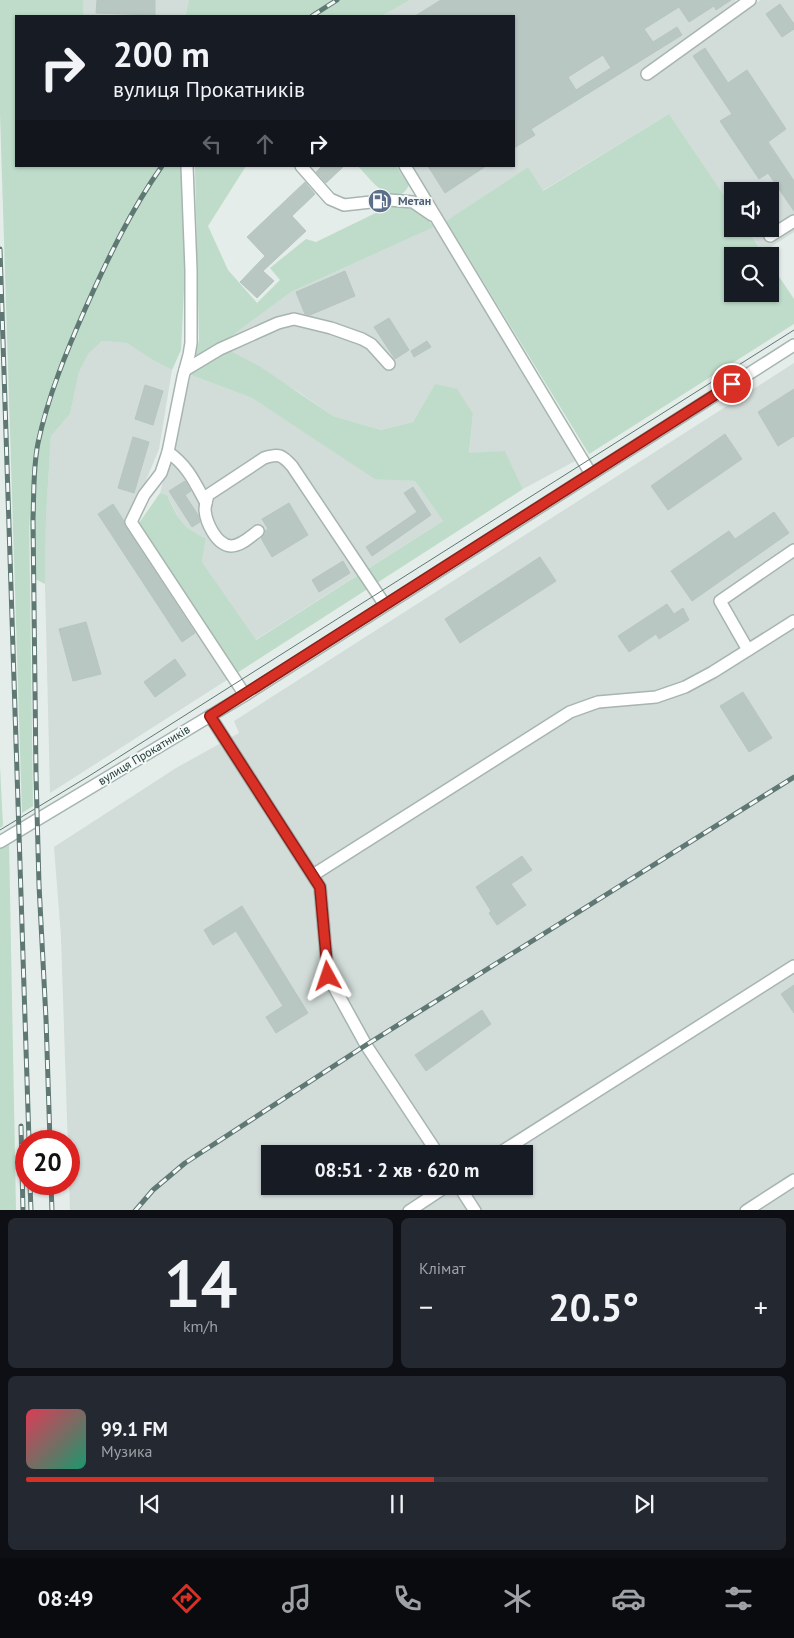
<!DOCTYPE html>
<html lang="uk">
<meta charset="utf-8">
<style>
:root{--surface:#171b24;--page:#242831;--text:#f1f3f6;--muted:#9ea1a6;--line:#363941;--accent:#d93025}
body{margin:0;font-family:"PT Sans",sans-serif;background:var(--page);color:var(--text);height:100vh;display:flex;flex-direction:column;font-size:19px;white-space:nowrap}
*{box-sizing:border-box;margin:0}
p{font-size:16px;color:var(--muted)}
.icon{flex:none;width:28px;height:28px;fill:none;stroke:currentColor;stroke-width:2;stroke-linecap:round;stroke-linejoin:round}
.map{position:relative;height:1210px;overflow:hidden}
.panel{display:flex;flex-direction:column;gap:8px;padding:8px;background:#0d0f14;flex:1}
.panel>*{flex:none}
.guide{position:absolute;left:15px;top:15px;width:500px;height:152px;border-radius:0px;box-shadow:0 1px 4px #0004;background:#171b24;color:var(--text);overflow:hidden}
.controls{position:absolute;left:724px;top:182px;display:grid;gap:10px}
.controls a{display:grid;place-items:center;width:55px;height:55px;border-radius:0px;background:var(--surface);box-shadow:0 1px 4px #0004;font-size:25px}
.speed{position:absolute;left:15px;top:1130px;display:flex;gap:10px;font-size:25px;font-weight:700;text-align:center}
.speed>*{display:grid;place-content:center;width:65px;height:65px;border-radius:50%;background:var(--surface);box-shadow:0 1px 4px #0004;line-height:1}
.speed .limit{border:8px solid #d22;background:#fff;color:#111}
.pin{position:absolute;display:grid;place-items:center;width:42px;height:42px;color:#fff;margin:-21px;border:2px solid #fff;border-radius:50%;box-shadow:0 1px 5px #0007}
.me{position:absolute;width:55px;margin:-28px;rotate:355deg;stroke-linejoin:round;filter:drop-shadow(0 0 4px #0008)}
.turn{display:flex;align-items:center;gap:18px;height:105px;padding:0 15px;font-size:22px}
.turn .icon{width:65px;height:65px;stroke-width:2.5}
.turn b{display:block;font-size:35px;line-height:42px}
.lanes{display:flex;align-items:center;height:48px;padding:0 15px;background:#0003;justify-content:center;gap:25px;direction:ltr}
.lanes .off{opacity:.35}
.big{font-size:38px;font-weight:700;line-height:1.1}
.panel .card{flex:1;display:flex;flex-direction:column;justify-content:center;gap:8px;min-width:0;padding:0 18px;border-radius:8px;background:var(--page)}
.panel .dial{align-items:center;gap:0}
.dial b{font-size:65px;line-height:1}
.song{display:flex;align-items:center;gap:15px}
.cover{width:60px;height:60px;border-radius:8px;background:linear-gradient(135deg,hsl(350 70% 55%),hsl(160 70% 35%))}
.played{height:5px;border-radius:2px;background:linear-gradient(90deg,var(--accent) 55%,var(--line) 55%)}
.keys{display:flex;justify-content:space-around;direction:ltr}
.heat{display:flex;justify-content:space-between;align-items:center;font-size:28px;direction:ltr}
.panel .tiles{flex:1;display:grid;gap:8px;grid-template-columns:1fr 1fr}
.card:last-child{grid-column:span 2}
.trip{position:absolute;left:261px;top:1145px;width:272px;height:50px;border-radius:0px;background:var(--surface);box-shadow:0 1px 4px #0004;font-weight:700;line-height:50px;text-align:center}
.tabs{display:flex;height:80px;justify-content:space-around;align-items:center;background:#090b0e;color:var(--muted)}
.tabs .icon{width:35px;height:35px}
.tabs .current{color:var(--accent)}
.tabs b{font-size:22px;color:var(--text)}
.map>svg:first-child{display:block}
.built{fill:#d2dcd9;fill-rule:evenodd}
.green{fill:#bedcc9}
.building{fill:#b9c7c3;stroke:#b6c6c1;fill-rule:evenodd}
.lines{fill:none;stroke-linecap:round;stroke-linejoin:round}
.minor-casing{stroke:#a7b5b1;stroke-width:14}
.minor{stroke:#fff;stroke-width:11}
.tram{stroke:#5f7874;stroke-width:1}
.rail-casing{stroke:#5f7874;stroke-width:5}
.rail{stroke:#f4f9f7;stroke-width:3;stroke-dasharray:9;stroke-linecap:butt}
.route-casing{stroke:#8d1f18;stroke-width:12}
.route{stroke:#d93025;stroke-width:9}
.labels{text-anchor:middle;stroke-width:4;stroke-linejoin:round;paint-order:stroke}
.service-label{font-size:12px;font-weight:bold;fill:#4e5e75;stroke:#f4f9f7;text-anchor:start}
.street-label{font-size:12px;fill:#243d39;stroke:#f4f9f7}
</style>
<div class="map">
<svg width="794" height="1211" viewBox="0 0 794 1211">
<rect width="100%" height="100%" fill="#e4ede9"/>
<g class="built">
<path d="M83 0H189L185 16H83Z"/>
<path d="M410 0H735L742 11 761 0H794V232L763 252 747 229H770V191H732V207L669 114 542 191 528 167 446 221 412 166H514V16H382Z"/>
<path d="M434 227 577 460 523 489 505 451 469 454 473 414 435 384 413 422 381 430 333 416 300 393 228 350 229 338 291 292Z"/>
<path d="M102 341 127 343 151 359 172 370 159 449 128 524 230 678 50 793 45 584 46 517 51 436 70 414 79 372 89 353Z"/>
<path d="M794 363V1210H70L61 937 54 847 176 768 239 733 234 721ZM270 1154H525V1186H270Z"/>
<path d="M191 375 252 398 375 478 415 481 443 521 255 640 202 562 206 538 193 533 180 520 167 495 160 493Z"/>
</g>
<g class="green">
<path d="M0 0H83V16H16V166H181L185 270 181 350 172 370 151 359 127 343 102 341 89 353 79 372 70 414 51 436 46 517 45 584 33 578 29 512 33 806 22 813 0 113Z"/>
<path d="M189 0H410L382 16H185Z"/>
<path d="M669 114 732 207V229H747L765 256H732V294H770V263L794 299V324L589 454 446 221 528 167 543 191Z"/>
<path d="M195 166H246L208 226 228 270 257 303 280 280 270 268 306 239 316 242 386 208C407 204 421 210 434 227L291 292 229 338 228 350 259 366 333 416 381 430 413 422 435 384 457 389 473 414 469 453 505 451 523 489 237 673 139 523 160 493 167 495C177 516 182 529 206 538L202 562 256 640 443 521 415 481 375 479 252 398 191 375 199 340Z"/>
<path d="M358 166H396L409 185C395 213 370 179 358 166Z"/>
<path d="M0 766 3 826 0 828Z"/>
<path d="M9 842 16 1210 0 1211V848Z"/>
</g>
<g class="building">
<path d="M97 0H155V15L96 13Z"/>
<path d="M441 0H731L716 10 714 6 689 22 679 7 644 29 653 42 677 27 682 35 531 129 535 135 514 148V16H415ZM603 55 611 68 576 90 568 77Z"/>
<path d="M780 4 794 24V29L782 37 766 14Z"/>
<path d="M705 48 728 83 747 70 786 129 768 142 794 181V211L768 173 759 179 720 121 732 114 693 56Z"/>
<path d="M322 166H344L326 183 316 172Z"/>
<path d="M428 166H486L445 193Z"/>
<path d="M305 182 315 194 292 216 306 231 263 271 274 281 257 298 240 282 265 256 247 237Z"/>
<path d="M345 271 355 296 310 315 305 314 296 292Z"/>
<path d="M389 318 409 350 395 359 374 327Z"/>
<path d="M427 341 431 347 414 357 411 351Z"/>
<path d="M145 385 163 391 153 425 135 419Z"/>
<path d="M794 389V436L778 446 758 412Z"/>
<path d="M725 434 742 459 668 510 651 486Z"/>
<path d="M133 437 149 442 134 493 118 488Z"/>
<path d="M185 481 191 491 185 495 198 515 200 522 192 527 169 491Z"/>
<path d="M413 487 431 515 372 556 366 547 417 512 404 493Z"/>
<path d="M289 503 308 535 272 557 261 538 265 534V531L268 529 262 519Z"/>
<path d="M113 504 124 521 125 526 195 633 182 642 98 514Z"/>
<path d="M774 512 789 533 692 601 671 571 729 531 735 539Z"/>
<path d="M540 557 556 581 460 643 445 619Z"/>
<path d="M343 561 350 573 319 592 312 580Z"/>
<path d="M667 604 674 614 683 608 689 620 659 639 656 634 629 652 618 636Z"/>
<path d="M86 622 101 674 73 681 59 629Z"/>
<path d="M175 659 186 675 155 697 144 682Z"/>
<path d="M743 692 772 738 749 752 720 706Z"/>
<path d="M522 856 532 870 511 884 526 905 497 925 489 913 491 911 476 887Z"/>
<path d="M242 906 308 1013 276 1033 266 1017 283 1006 236 931 213 945 204 930Z"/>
<path d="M794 985V1013L781 994Z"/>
<path d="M482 1010 491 1024 426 1071 415 1055Z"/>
</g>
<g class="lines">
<g class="minor-casing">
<g id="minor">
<path d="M647 74 750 0"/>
<path d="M187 166 191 270V343L189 355 183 377 168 452 161 473 144 495 131 522 245 695"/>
<path d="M301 166 330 199 344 205 389 200 413 202 432 215"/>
<path d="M405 166 591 474"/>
<path d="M770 236 794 221"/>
<path d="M185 370 220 349 278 323 294 319 331 328 362 339 371 344 389 364"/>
<path d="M168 452C188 466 195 483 206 503"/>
<path d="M258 531C250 537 241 546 231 546 216 545 206 522 205 510 205 505 207 499 208 495L264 458C279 453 282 455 292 466L385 605"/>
<path d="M748 650 720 601 794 550"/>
<path d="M210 716 320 887 328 976 366 1045 438 1154"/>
<path d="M0 842 245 695 794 345"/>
<path d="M313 875 570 712 598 702 656 697 685 687 713 672 794 621"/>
<path d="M498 1154 794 966"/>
<path d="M459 1186 475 1211"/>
<path d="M409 1211 447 1186"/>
<path d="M746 1211 794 1180"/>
</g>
</g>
<use href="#minor" class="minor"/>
<path class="tram" d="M0 830 89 776 794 330"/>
<g class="rail-casing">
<g id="rail">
<path d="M312 16 337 0"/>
<path d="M0 249 29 1141"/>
<path d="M21 1126 23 1211"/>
<path d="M50 1141 46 1019 39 885 36 774 33 519C34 494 33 468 38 443 48 396 67 350 86 307 108 258 131 210 162 166"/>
<path d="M30 1184 31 1211"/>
<path d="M51 1184 52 1211"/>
<path d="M135 1211 153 1190 185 1163 366 1045 794 777"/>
</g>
</g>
<use href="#rail" class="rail"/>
</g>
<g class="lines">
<g class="route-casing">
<path id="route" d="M328 976 320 887 210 716 732 384"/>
</g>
<use href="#route" class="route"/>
</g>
<defs>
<g id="fuel-disc" transform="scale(1.25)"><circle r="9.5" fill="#5c6f8a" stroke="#f4f9f7"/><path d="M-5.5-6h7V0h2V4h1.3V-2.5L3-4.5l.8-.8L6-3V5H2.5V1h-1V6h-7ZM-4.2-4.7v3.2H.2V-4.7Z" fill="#fff"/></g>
</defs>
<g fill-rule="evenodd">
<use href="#fuel-disc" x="380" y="201"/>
</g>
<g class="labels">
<g class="service-label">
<text x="398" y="205">Метан</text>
</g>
<g class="street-label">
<text transform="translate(144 755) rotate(-31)" y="4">вулиця Прокатників</text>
</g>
</g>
</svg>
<div class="controls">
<a><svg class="icon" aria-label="sound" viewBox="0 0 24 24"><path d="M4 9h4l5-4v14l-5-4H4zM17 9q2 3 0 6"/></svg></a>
<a><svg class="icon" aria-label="search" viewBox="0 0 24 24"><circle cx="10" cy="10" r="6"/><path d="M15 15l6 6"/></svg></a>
</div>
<div class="speed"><div class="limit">20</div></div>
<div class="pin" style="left:732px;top:384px;background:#d93025"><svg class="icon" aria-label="arrive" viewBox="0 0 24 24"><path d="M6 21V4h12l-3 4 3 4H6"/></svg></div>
<svg class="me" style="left:328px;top:976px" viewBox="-20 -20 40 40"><path d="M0-17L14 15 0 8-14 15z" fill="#d93025" stroke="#fff" stroke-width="4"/></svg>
<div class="trip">08:51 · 2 хв · 620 m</div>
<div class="guide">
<div class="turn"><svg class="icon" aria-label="right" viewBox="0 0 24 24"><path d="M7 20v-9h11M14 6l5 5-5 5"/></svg><div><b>200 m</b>вулиця Прокатників</div></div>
<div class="lanes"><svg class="icon off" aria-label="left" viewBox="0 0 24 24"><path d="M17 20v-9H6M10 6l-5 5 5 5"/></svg><svg class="icon off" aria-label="ahead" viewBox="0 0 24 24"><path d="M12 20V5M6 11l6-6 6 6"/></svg><svg class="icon" aria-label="right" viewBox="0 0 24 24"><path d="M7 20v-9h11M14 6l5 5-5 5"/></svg></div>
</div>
</div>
<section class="panel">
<div class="tiles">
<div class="card dial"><b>14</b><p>km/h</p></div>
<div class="card"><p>Клімат</p>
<div class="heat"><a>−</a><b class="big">20.5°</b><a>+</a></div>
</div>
<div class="card">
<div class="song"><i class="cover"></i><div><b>99.1 FM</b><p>Музика</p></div></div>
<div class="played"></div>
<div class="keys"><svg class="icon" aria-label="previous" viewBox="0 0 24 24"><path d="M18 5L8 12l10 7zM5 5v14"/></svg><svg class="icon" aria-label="pause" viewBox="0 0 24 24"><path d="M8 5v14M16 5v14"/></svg><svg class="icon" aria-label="next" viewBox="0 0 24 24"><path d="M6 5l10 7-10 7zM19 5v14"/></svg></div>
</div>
</div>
</section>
<nav class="tabs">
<b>08:49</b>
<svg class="icon current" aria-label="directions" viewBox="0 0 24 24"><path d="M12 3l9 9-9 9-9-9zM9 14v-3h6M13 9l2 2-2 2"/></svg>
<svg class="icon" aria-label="music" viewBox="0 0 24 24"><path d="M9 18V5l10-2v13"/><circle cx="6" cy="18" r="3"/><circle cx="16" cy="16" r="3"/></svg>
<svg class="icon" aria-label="phone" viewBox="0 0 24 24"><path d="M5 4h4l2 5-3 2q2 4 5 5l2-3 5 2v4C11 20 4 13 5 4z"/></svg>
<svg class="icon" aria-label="climate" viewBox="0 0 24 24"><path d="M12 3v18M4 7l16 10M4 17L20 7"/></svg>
<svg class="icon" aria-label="car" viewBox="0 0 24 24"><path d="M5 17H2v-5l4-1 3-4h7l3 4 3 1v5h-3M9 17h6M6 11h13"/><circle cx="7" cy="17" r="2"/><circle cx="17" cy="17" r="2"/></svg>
<svg class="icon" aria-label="filters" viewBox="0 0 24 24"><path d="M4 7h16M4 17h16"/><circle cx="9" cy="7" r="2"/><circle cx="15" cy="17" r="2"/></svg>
</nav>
